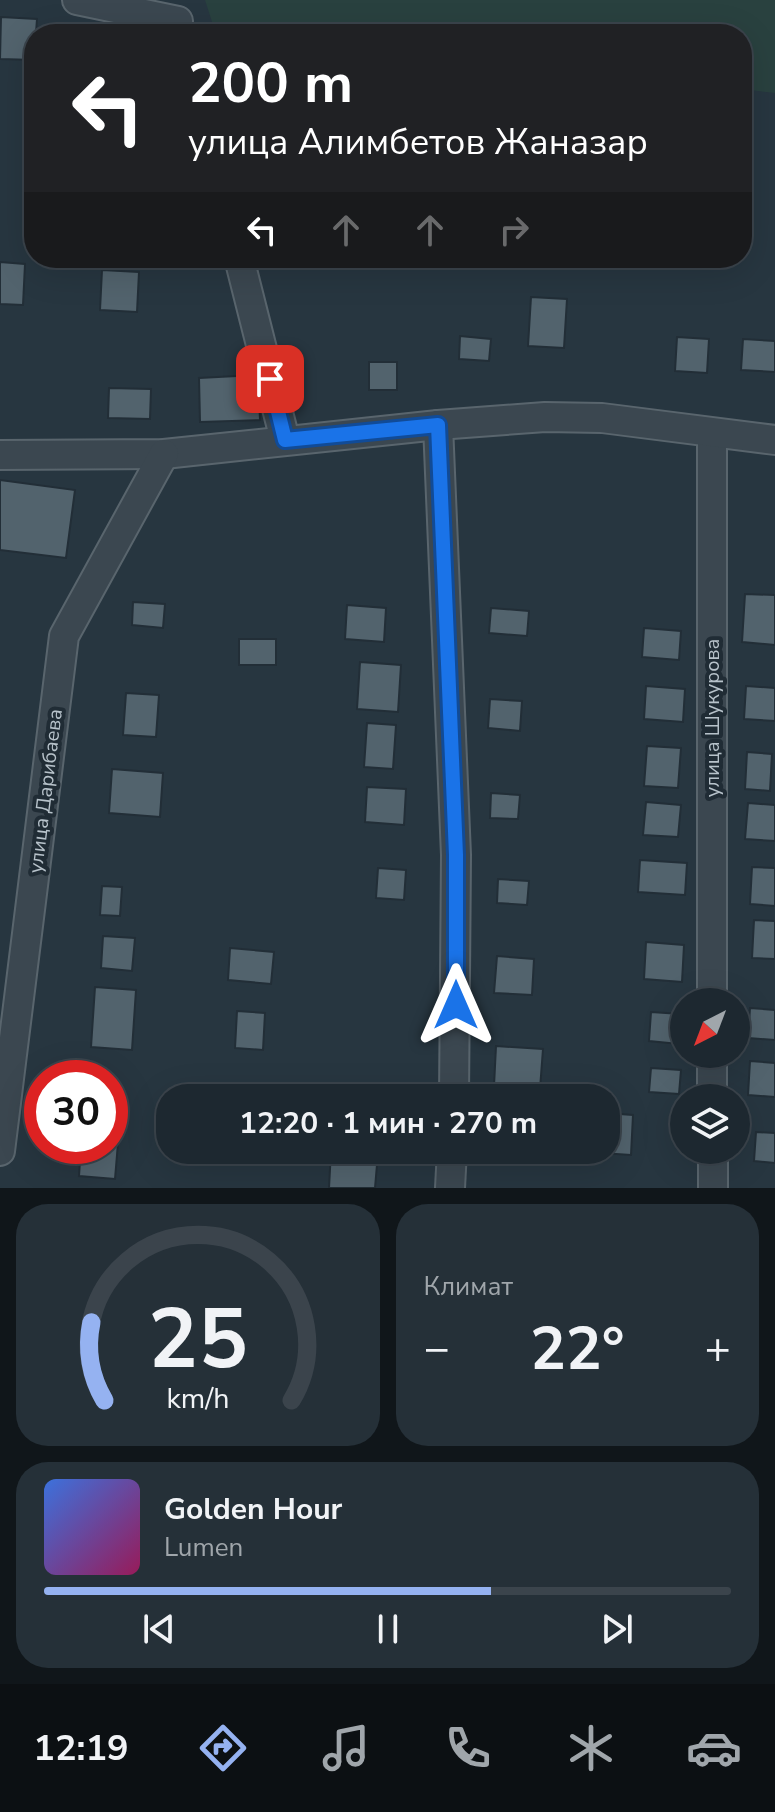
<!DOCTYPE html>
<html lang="ru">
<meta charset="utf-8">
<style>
:root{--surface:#1d2830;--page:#253038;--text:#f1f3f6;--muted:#a0a6ab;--line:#3b444c;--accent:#95b2f1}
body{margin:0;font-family:"Nunito Sans",sans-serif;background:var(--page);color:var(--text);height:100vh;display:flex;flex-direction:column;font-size:30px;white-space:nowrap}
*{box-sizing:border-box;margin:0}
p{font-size:26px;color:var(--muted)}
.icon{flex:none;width:44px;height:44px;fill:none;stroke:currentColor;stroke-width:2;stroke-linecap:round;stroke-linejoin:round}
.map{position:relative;height:1188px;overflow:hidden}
.sheet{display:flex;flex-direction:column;gap:16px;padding:16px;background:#10161a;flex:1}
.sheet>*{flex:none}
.guide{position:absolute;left:24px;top:24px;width:728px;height:244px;border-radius:32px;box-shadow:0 8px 32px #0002,0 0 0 2px var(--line);background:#202124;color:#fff;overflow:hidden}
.needle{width:52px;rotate:222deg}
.buttons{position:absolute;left:670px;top:988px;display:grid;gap:16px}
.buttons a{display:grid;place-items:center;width:80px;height:80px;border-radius:50%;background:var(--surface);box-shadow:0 8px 32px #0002,0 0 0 2px var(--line);font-size:40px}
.speed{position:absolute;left:24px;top:1060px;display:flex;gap:16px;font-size:40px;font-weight:700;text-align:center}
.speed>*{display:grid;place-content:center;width:104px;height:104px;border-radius:50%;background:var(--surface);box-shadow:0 8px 32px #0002,0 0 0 2px var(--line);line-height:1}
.speed .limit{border:12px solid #d22;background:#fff;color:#111}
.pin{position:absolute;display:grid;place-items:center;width:68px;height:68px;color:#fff;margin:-34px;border-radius:16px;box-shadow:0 4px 12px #0006}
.me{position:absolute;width:88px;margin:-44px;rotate:0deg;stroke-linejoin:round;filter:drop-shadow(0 0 6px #0008)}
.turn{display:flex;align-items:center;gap:28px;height:168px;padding:0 32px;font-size:36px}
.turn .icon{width:104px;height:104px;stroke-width:2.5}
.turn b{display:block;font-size:56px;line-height:68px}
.lanes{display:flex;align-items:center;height:76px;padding:0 32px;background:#0003;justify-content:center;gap:40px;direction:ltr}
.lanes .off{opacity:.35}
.big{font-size:60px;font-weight:700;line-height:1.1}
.sheet .card{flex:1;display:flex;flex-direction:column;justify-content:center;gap:12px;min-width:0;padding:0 28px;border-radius:32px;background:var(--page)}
.sheet .dial{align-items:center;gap:0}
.dial svg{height:208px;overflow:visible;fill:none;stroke:var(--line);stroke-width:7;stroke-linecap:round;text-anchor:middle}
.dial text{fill:var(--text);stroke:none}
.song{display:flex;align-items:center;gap:24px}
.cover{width:96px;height:96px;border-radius:12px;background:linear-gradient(135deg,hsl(220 70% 55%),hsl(330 70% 35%))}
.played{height:8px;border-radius:4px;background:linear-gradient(90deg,var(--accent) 65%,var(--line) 65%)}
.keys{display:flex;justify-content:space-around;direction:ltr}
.heat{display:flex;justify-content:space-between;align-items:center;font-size:44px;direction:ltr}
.sheet .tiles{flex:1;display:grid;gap:16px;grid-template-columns:1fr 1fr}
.card:last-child{grid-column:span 2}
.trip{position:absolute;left:156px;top:1084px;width:464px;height:80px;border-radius:32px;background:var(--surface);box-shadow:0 8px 32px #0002,0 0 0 2px var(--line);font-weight:700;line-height:80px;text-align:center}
.dock{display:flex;height:128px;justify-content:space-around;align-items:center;background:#0c1013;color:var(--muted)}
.dock .icon{width:56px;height:56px}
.dock .current{color:var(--accent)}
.dock b{font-size:36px;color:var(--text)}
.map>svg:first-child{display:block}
.green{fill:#29413f}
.building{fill:#52636d;stroke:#222e37;stroke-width:2}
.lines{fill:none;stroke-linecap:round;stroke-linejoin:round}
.minor-casing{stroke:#59656d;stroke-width:32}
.minor{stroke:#3b4750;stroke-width:28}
.route-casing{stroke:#114b97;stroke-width:20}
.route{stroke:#1a73e8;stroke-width:14}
.labels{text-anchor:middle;stroke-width:8;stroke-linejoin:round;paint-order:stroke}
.street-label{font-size:20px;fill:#b7c2ca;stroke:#202c35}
</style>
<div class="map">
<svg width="775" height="1188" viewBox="0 0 775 1188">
<rect width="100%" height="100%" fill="#273640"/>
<path class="green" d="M205 0H775V93L742 89V34H216Z"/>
<g class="building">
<path d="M1 17 37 19 34 60 0 59Z"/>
<path d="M0 262 25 264 23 305 0 304Z"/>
<path d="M102 270 139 272 137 312 100 310Z"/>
<path d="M531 297 567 299 564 348 528 346Z"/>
<path d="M460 336 491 339 489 361 459 359Z"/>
<path d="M677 337 709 339 707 373 675 371Z"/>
<path d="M743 339 775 341V372L741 370Z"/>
<rect x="369" y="362" width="28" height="28"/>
<path d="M258 375 260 420 200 422 199 378Z"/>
<path d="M109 388 151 389 150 419 108 418Z"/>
<path d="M0 480 75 490 66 558 0 550Z"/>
<path d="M745 594 775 595V645L742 642Z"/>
<path d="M133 602 165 604 163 628 132 625Z"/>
<path d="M347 605 386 608 384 642 345 639Z"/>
<path d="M491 608 529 611 527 636 489 633Z"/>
<path d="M644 628 681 631 679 660 642 657Z"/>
<rect x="239" y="639" width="37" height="26"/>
<path d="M360 662 401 665 398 712 357 709Z"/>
<path d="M646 686 685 689 683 722 644 719Z"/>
<path d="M746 686 775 688V721L744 719Z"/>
<path d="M126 693 159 695 156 737 123 735Z"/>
<path d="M490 699 522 701 520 731 488 728Z"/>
<path d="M367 723 396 725 393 769 364 767Z"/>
<path d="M647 746 681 748 678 788 644 786Z"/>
<path d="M747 752 772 754 770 791 745 789Z"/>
<path d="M112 769 163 773 160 817 109 813Z"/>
<path d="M367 787 406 789 404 825 365 822Z"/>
<path d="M491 793 520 795 518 819 490 818Z"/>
<path d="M646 802 681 805 678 837 643 835Z"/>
<path d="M748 803 775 805V841L745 839Z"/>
<path d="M640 860 687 863 685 895 638 892Z"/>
<path d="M752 867 775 868V906L750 904Z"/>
<path d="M378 868 406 870 404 900 376 898Z"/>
<path d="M498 879 529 881 527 905 497 903Z"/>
<path d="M102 886 122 887 120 916 100 915Z"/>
<path d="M754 920 775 921V959L752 958Z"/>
<path d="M103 936 135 938 132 971 101 968Z"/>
<path d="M646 942 684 945 682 982 644 979Z"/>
<path d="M230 948 274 952 271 984 228 980Z"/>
<path d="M497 956 534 959 532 995 494 993Z"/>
<path d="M95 987 136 990 132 1050 91 1047Z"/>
<path d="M750 1008 775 1010V1040L748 1038Z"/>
<path d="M237 1011 265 1013 263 1050 235 1048Z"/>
<path d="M651 1012 681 1014 679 1044 649 1041Z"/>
<path d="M496 1046 543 1049 540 1089 494 1086Z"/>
<path d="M750 1061 775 1063V1097L748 1095Z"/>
<path d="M651 1068 681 1070 679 1094 649 1092Z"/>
<path d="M110 1089 118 1090 116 1122H110Z"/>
<path d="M606 1113 633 1115 631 1155 586 1152 606 1150Z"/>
<path d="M756 1132 775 1133V1163L754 1161Z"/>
<path d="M110 1143H118L115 1179 79 1176 81 1146H110Z"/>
<path d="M331 1150 378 1153 375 1188H329Z"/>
</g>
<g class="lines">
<g class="minor-casing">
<g id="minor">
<path d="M77 0 178 21"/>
<path d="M239 258 285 440"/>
<path d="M438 425 456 855 454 1098"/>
<path d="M712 433V1002"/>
<path d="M0 455 164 454 438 425 545 417 602 418 775 440"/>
<path d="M712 1054V1098"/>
<path d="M713 1150V1188"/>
<path d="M0 1151 64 636 164 454"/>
<path d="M450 1188 452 1150"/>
</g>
</g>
<use href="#minor" class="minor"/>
</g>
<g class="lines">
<g class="route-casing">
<path id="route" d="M270 379 285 440 438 425 456 855V1005"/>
</g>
<use href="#route" class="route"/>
</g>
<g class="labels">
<g class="street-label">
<text transform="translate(712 718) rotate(-90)" y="7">улица Шукурова</text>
<text transform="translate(45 791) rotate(-83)" y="7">улица Дарибаева</text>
</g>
</g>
</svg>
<div class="buttons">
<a><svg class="needle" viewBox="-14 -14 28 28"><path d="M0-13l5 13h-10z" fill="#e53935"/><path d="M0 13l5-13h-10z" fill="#a0a6ab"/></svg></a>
<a><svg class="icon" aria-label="layers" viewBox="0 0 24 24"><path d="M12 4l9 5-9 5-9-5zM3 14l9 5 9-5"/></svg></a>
</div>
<div class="speed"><div class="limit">30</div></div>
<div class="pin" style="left:270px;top:379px;background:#d93025"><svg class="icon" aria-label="arrive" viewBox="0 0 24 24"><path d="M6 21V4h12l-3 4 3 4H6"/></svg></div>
<svg class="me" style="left:456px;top:1005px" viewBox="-20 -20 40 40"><path d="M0-17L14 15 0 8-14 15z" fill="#1a73e8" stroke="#fff" stroke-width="4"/></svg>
<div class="trip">12:20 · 1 мин · 270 m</div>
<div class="guide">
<div class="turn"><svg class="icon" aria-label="left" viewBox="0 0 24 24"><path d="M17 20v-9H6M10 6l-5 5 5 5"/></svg><div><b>200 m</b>улица Алимбетов Жаназар</div></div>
<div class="lanes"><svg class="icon" aria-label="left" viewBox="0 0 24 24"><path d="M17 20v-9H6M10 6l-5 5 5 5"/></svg><svg class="icon off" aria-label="ahead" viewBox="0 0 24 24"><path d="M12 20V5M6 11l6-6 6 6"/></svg><svg class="icon off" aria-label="ahead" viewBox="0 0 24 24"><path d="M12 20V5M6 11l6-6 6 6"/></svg><svg class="icon off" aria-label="right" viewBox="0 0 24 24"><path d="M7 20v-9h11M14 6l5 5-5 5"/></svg></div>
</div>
</div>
<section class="sheet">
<div class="tiles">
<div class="card dial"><svg viewBox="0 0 100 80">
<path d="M14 69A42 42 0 1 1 86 69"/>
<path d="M14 69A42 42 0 0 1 9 39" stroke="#95b2f1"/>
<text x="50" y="56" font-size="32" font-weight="700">25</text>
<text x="50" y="72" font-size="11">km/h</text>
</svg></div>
<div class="card"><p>Климат</p>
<div class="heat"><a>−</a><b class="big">22°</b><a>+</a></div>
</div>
<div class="card">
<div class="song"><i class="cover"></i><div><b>Golden Hour</b><p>Lumen</p></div></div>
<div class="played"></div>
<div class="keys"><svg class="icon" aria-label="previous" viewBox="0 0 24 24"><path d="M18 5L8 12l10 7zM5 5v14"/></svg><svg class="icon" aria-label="pause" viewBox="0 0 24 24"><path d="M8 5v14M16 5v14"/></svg><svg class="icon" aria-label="next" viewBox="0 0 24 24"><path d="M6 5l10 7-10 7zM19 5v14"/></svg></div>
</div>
</div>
</section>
<nav class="dock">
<b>12:19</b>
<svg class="icon current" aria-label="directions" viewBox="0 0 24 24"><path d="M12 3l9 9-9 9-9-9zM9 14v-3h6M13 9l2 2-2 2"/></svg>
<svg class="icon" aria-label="music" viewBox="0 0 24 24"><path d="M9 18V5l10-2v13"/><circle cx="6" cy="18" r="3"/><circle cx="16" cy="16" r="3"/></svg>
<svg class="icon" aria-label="phone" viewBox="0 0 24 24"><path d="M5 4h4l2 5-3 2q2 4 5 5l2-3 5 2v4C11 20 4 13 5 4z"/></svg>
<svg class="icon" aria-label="climate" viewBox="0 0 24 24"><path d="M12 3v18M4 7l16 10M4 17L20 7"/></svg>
<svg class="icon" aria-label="car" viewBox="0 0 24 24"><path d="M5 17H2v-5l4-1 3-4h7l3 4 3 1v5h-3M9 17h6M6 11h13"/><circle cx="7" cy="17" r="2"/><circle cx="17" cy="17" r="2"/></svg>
</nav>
